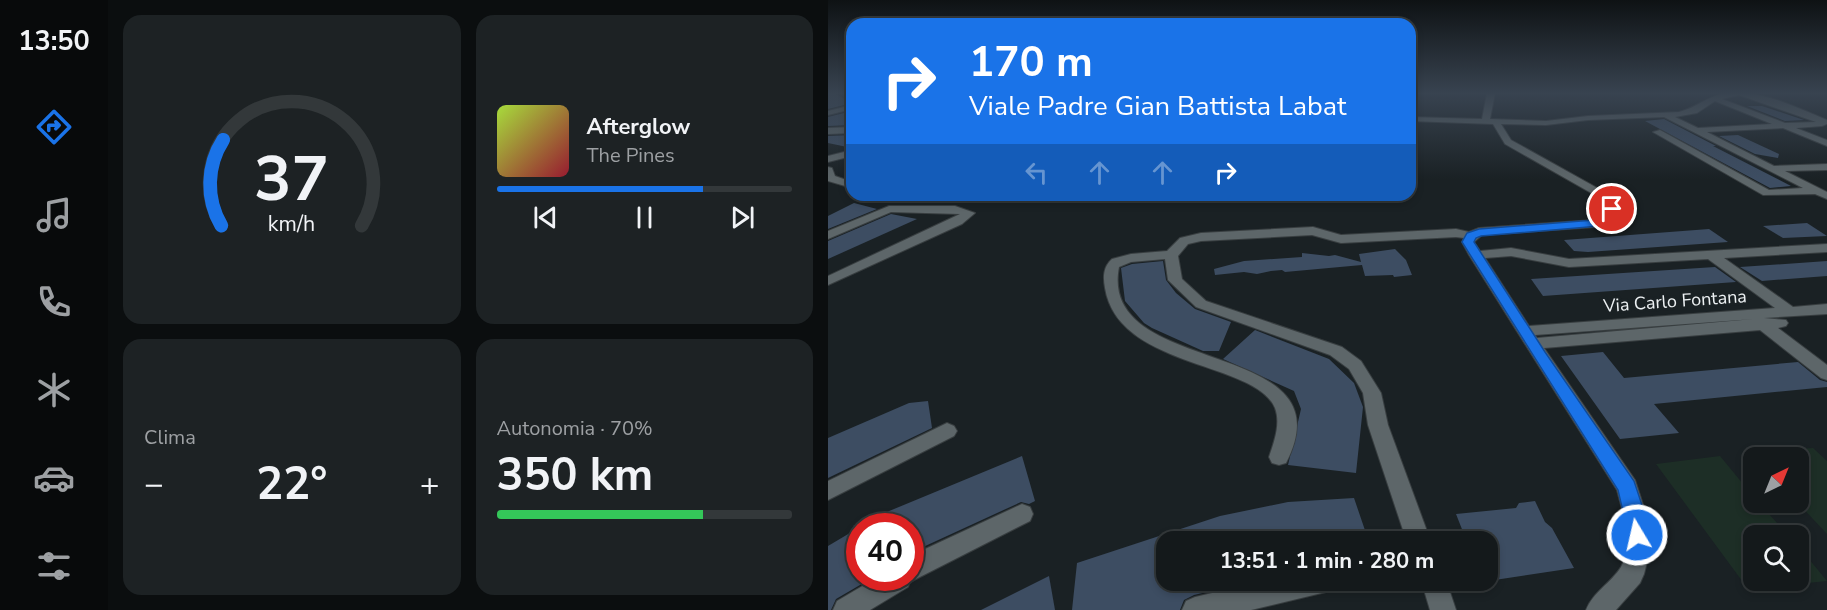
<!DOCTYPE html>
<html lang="it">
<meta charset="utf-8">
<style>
:root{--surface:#14191b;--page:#1d2224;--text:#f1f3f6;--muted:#9da0a3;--line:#33383a;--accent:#1a73e8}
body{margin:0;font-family:"Nunito Sans",sans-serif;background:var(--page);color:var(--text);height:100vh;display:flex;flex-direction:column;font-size:22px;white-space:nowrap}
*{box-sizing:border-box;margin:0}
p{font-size:20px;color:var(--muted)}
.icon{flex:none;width:33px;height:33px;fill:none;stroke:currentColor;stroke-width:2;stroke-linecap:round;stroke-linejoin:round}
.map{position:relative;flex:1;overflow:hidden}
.panel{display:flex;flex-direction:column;gap:15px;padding:15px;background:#0b0e0f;width:720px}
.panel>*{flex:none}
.guide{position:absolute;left:18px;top:18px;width:570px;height:183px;border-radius:18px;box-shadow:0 3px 9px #0003,0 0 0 2px var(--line);background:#1a73e8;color:#fff;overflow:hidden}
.needle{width:39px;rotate:43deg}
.controls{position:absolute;left:915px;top:447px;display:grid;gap:12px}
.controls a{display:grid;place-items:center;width:66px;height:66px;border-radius:12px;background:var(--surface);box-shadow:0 3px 9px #0003,0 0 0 2px var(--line);font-size:30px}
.speed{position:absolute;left:18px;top:513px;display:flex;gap:12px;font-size:30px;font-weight:700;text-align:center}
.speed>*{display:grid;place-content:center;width:78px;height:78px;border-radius:50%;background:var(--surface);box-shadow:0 3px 9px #0003,0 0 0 2px var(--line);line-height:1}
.speed .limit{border:9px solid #d22;background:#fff;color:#111}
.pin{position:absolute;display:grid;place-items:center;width:51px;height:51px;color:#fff;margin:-26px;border:3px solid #fff;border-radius:50%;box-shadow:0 2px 6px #0007}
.me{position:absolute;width:66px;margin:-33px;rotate:351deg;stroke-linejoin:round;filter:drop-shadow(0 0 4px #0008)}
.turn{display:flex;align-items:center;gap:21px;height:126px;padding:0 24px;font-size:27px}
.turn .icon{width:78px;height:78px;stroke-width:2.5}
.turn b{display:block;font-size:42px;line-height:51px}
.lanes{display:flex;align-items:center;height:57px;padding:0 24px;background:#0003;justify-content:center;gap:30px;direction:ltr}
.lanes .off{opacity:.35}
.big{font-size:45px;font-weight:700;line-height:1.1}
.panel .card{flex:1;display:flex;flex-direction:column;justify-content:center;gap:9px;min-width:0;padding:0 21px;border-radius:18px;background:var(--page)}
.panel .dial{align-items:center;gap:0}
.dial svg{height:156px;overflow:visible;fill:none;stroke:var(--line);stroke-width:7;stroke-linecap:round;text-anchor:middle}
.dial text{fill:var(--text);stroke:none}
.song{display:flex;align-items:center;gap:18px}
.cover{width:72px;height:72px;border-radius:9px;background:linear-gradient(135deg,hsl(80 70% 55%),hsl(350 70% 35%))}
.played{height:6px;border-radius:3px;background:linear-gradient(90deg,var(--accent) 70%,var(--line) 70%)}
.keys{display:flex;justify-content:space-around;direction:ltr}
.heat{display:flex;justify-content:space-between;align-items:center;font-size:33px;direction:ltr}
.charge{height:9px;border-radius:4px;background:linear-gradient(90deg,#34c759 70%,var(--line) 0)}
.panel .tiles{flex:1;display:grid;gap:15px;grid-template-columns:repeat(2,1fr)}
.trip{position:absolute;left:328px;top:531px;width:342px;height:60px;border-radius:18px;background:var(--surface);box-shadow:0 3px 9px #0003,0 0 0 2px var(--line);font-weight:700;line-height:60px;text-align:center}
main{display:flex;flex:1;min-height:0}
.menu{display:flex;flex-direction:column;width:108px;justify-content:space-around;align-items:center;background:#080a0b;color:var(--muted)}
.menu .icon{width:42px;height:42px}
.menu .on{color:var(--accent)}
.menu b{font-size:27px;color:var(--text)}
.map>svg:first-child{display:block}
.green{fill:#1d2e26}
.building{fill:#3d4d62}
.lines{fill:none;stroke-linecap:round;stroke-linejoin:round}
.minor-casing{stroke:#383e40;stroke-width:2}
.minor{fill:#5d6669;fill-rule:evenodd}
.route{fill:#1a73e8;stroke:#114b97;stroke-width:1.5}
.labels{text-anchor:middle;stroke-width:6;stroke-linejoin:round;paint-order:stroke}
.street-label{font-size:18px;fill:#edf1f3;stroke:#1a2124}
</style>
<main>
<nav class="menu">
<b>13:50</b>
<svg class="icon on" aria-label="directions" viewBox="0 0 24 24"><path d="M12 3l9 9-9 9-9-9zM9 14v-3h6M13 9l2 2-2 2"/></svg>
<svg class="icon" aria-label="music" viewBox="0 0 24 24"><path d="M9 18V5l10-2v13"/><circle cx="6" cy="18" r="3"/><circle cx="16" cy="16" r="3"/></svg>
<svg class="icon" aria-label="phone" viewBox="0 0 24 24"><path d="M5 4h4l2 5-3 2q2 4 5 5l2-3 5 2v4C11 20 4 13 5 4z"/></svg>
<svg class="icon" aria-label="climate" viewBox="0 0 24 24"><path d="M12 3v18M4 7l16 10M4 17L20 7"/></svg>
<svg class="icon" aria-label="car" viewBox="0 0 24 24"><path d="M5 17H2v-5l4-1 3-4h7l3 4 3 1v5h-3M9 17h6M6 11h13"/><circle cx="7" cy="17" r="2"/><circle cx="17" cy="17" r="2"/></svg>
<svg class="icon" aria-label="filters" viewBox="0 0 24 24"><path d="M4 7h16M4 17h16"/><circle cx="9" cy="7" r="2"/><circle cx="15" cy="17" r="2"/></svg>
</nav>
<section class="panel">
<div class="tiles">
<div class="card dial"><svg viewBox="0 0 100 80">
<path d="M14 69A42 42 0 1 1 86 69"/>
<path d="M14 69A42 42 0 0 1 15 25" stroke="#1a73e8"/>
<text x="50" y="56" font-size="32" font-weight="700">37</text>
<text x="50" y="72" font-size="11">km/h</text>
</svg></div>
<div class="card">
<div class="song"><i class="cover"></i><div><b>Afterglow</b><p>The Pines</p></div></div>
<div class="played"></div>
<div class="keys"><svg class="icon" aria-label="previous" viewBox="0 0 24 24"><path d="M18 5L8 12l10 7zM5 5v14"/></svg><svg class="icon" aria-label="pause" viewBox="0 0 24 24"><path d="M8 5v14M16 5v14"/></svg><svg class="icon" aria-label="next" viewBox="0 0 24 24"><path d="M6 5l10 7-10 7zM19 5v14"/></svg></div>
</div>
<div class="card"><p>Clima</p>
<div class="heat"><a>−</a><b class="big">22°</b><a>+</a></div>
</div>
<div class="card"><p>Autonomia · 70%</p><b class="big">350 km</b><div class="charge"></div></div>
</div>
</section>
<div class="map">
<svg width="999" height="610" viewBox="0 0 999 610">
<rect width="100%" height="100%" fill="#1a2124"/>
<g class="green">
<path d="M985 448 999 461V534L970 503V458L928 457 924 452Z"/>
<path d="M892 456 925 496 926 502 931 503 960 535 926 536V580H970L971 547 999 581 920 589 828 464Z"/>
</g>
<g class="building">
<path d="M0 93H6L24 103 0 109Z"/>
<path d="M919 106H934L976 120 957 121Z"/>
<path d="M24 111V125L0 126V117Z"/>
<path d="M836 119 888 146H885L963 186 942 188 817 121Z"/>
<path d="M24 135V148L0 143V136Z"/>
<path d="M910 135 951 154 950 158 927 154 891 136Z"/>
<path d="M26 203 49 209 0 229V216Z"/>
<path d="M63 214 89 219 0 259V241Z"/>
<path d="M979 223 999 236 955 238 935 226Z"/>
<path d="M881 229 900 242 760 252 746 251 736 240Z"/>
<path d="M567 249 578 260 584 275 566 277 565 275 537 276 534 265 457 272 454 270 443 271 429 274 416 272 387 275 386 269 416 261 474 257V253L501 256 507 255 533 262 531 254Z"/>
<path d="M335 261 338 280 348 293 367 309 403 322 391 351H375L324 328 316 323 297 301 293 268 304 264Z"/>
<path d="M999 261V276L934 281 912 267Z"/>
<path d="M887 267 908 282 715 296 703 279Z"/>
<path d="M427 330 501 359 526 383 535 407 528 473 460 465 473 409 466 391 395 359Z"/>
<path d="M775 352 796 378 970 362 992 380 999 382V387L826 404 851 433 792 439 733 356Z"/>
<path d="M100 401 104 428 0 478V438L81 403Z"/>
<path d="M194 456 207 501 201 504 193 502 82 553V526H25Z"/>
<path d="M526 498 541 542H339V580H428L366 595 356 600 352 610H244L249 563 392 516 460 502Z"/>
<path d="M707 501 717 522 724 528 746 568 660 581V542H639L628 514 688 508 691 503Z"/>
<path d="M32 527V578H44L8 599 3 610H0V546Z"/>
<path d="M221 576 227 610H153Z"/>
</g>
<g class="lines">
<g class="minor-casing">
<g id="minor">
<path d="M659 93H667L662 119 718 121 760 116 851 112C868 108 881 95 899 93 933 89 969 108 999 120V124L994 126 968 128 999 140V146L955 128 879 132 946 166 999 164V170L957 171 999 192V199L987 194 935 195 825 132 832 130 941 190 975 188 836 117 760 120 718 125 673 124 683 140 780 194 790 209 782 222 768 227 654 235 646 242 652 251 683 248 741 259 999 244V252L896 258 965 307 999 304V314L936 318 958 320 960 323 958 326 950 328 999 365V380L993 378 932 330 716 348 807 480 820 520 822 550 816 574 812 583 788 610H758C765 592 783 583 793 567 806 544 795 513 789 490L641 255 634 242 636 238 628 237 513 243 484 235 373 241 360 244 350 256 354 279 378 301 514 347 533 361 553 393 560 425 603 542H579L540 425 535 393 521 369 502 355 368 307 340 280 337 259 303 262 291 267C269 380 524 335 458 463L451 465 444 463 441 457C446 442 453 424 447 408 428 361 290 369 277 288 275 277 275 267 284 259L303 254 339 251 352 238 373 233 485 227 513 235 628 229 641 232 651 228 766 220 774 217 778 209 772 198 677 144 665 124 582 121V117L654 119ZM911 95 988 122 957 123 894 99ZM887 101 944 124 870 128 847 117 869 113ZM683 256 741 267 880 259 947 308 701 326 657 258ZM926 319 709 338 707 335Z"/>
<path d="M24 105V109L0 115V111Z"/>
<path d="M24 127V133L0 134V128Z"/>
<path d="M24 150V156L0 162V156Z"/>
<path d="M0 167 4 168 7 176 24 182V188L0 181Z"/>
<path d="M61 206H127L147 213 134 224 0 285V276L132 214 63 212 0 239V231Z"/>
<path d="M119 423 126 426 129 431 126 436 0 500V481Z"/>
<path d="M194 504 202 507 205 514 202 521 82 582 80 587 42 610H5L9 601 48 578H82V556Z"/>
<path d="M440 580H510L507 589 498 592 423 610H354L358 601 367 597Z"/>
<path d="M593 580H618L628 610H602Z"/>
</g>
</g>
<use href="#minor" class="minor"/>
</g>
<linearGradient id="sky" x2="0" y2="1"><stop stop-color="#0e1214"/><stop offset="0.52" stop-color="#384350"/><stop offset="1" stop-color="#384350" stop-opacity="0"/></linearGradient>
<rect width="999" height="179" fill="url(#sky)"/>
<path class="route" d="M781 206 789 209 782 221 772 226 653 236 648 238 646 242 717 352 806 481 819 520 820 535 817 542 809 545 802 542 790 490 634 242 639 233 651 229 766 220 774 217Z"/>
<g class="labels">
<g class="street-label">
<text transform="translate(847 301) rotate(-4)" y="6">Via Carlo Fontana</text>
</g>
</g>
</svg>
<div class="controls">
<a><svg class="needle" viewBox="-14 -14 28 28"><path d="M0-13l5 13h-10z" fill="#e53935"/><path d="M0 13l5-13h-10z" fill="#9da0a3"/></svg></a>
<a><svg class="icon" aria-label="search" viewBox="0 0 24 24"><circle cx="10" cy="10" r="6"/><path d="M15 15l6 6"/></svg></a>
</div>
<div class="speed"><div class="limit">40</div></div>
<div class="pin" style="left:784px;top:209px;background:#d93025"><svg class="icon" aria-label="arrive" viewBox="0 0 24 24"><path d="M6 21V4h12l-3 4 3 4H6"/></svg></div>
<svg class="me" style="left:809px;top:535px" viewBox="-20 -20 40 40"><circle r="17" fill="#1a73e8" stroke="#fff" stroke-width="3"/><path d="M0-11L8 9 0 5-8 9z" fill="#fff"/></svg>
<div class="trip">13:51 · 1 min · 280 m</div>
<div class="guide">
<div class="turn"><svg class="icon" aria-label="right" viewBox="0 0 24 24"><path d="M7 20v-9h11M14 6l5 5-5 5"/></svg><div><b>170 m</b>Viale Padre Gian Battista Labat</div></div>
<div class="lanes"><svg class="icon off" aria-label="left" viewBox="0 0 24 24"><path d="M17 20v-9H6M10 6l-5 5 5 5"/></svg><svg class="icon off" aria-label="ahead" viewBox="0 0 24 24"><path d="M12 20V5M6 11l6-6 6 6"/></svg><svg class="icon off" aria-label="ahead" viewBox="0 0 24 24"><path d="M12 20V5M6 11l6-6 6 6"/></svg><svg class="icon" aria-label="right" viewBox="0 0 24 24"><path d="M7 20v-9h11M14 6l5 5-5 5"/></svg></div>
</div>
</div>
</main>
